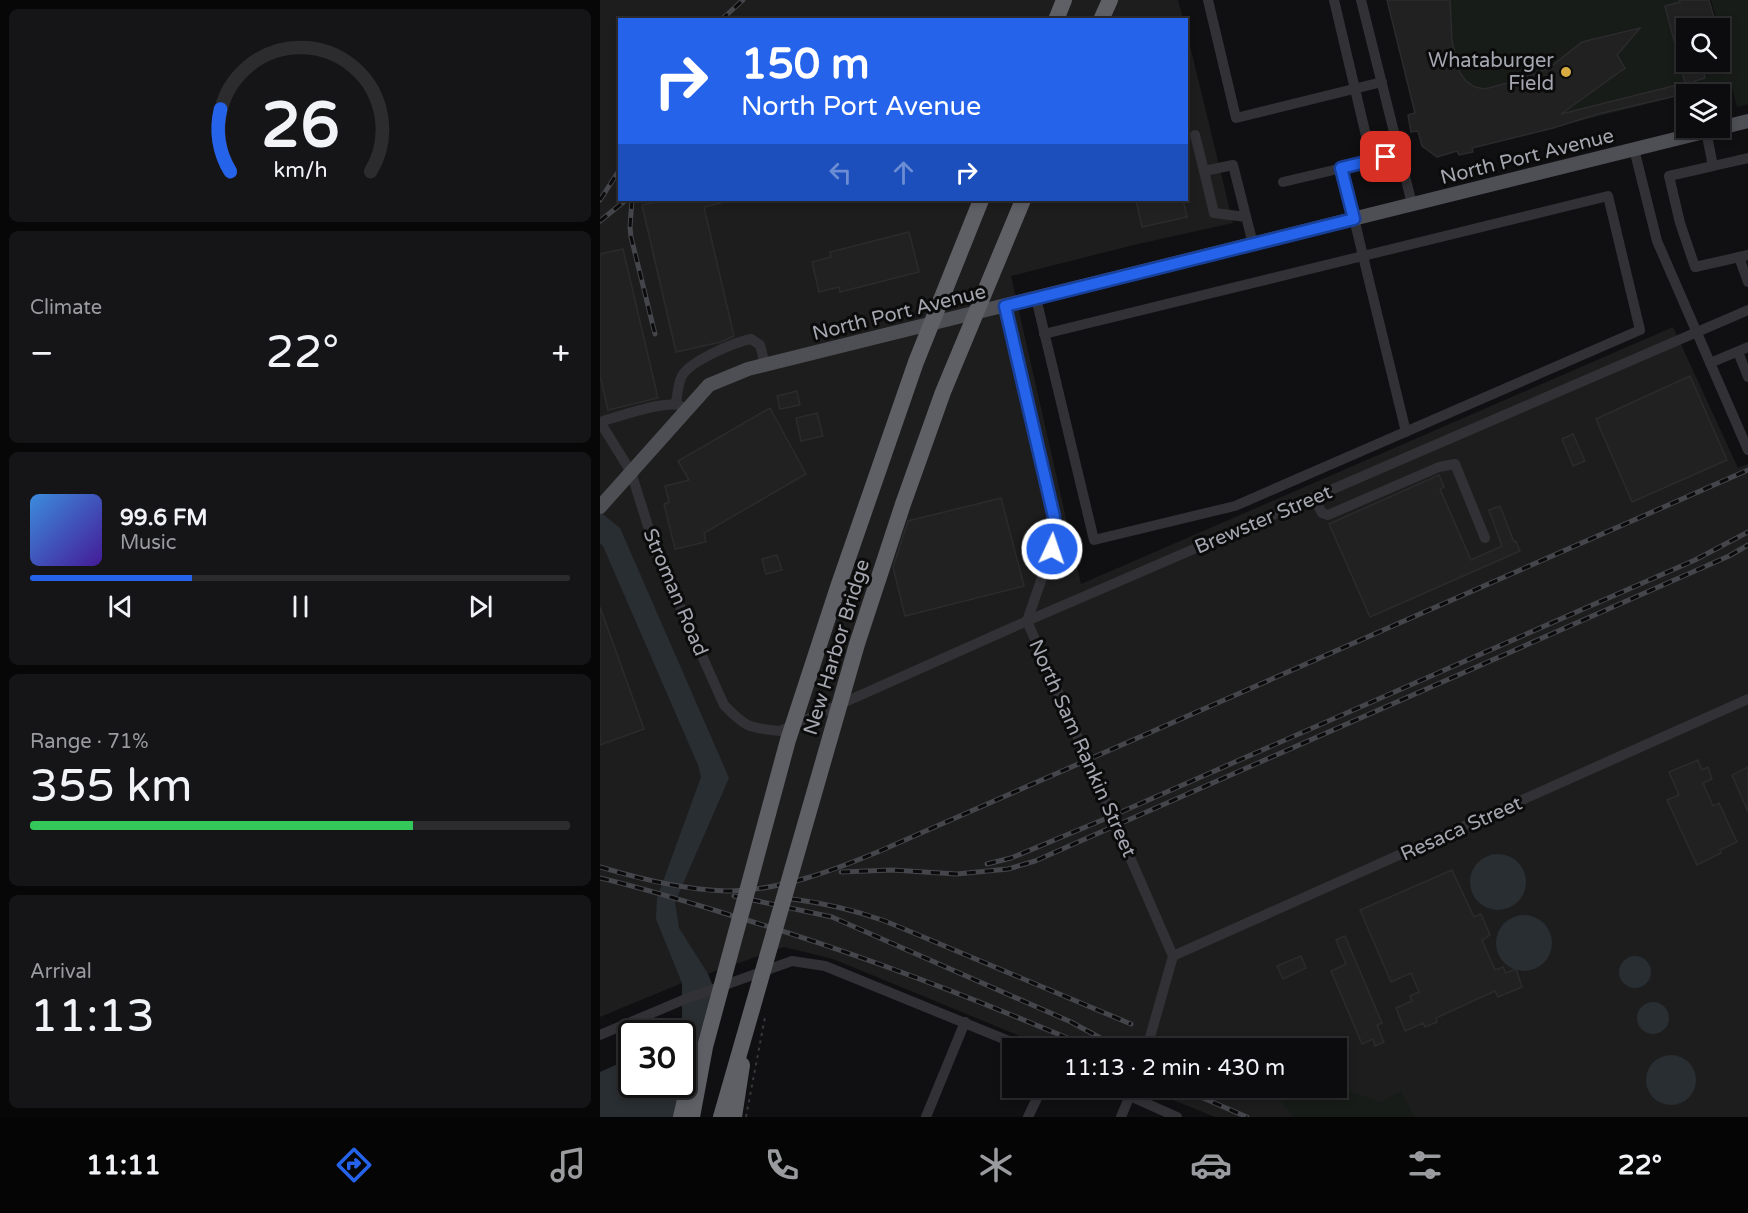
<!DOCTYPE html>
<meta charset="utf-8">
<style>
:root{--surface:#0c0c0e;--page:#151517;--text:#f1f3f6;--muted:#9a9b9e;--line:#2c2c2e;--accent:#2563eb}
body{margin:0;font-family:"Varela Round",sans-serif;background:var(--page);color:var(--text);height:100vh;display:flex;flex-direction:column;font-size:22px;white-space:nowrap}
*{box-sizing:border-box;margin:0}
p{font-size:20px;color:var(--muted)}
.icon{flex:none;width:33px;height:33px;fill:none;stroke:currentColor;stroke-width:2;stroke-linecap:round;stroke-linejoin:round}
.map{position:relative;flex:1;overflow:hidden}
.sheet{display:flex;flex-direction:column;gap:9px;padding:9px;background:#070708;width:600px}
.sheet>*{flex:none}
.top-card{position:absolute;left:18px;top:18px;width:570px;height:183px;border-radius:0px;box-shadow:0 3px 9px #0003,0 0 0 2px var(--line);background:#2563eb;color:#fff;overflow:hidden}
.controls{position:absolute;left:1076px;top:18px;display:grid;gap:12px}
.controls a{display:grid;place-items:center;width:54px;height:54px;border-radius:0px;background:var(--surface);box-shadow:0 3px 9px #0003,0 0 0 2px var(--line);font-size:30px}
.speed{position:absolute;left:18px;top:1020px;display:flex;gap:12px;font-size:30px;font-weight:700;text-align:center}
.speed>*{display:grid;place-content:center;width:78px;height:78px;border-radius:50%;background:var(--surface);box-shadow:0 3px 9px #0003,0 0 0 2px var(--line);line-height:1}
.speed .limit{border:3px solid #111;border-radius:9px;background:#fff;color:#111}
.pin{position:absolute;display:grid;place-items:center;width:51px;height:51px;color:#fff;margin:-26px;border-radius:12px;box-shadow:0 3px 9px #0006}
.me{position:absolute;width:66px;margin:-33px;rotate:3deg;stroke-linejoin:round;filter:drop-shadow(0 0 4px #0008)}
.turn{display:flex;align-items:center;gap:21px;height:126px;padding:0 24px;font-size:27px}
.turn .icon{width:78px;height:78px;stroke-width:2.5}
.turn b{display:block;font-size:42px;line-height:51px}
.lanes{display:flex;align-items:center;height:57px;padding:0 24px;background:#0003;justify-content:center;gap:30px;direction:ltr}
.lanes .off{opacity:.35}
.big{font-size:45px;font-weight:600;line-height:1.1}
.sheet .widget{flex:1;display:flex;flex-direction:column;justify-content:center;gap:9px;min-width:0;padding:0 21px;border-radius:9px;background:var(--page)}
.sheet .dial{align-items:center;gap:0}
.dial svg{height:156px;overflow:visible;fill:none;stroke:var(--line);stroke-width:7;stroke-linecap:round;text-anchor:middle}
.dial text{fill:var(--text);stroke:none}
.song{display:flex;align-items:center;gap:18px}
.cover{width:72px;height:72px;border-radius:9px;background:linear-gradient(135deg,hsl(210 70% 55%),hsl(260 70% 35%))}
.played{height:6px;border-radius:3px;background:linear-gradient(90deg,var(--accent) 30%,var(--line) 30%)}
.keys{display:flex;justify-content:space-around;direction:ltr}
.heat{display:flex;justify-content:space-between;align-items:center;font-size:33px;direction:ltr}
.charge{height:9px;border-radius:4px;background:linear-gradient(90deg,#34c759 71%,var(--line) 0)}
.trip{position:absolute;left:402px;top:1038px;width:345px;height:60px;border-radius:0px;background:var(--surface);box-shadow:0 3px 9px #0003,0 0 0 2px var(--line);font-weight:600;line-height:60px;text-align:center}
.tabs{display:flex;height:96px;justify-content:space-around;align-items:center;background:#050506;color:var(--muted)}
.tabs .icon{width:42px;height:42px}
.tabs .current{color:var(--accent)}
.tabs b{font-size:27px;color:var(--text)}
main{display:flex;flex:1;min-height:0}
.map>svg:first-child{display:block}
.built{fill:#1d1d1e}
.green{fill:#171c18}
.water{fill:#292e33}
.building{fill:#212122;stroke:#2b2b2d;stroke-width:1.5}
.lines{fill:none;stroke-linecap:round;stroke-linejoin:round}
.minor{stroke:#323236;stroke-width:10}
.major{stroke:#4e4f55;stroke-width:14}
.highway{stroke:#5f6066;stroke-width:16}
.rail-casing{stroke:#45464b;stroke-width:5}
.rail{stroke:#0c0b0c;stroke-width:3;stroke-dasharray:9;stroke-linecap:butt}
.path-bridge{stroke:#38393d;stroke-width:2;stroke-dasharray:3 4.5;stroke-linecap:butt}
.highway-bridge{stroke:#5f6066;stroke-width:16}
.route-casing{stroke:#184099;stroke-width:15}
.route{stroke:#2563eb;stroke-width:10}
.poi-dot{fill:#d8ac42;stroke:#0c0b0c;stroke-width:2}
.labels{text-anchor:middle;stroke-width:6;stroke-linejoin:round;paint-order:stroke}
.poi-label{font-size:20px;fill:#a4a7b0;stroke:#0c0b0c;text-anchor:end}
.street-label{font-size:20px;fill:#a4a7b0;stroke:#0c0b0c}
</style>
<main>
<section class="sheet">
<div class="widget dial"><svg viewBox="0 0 100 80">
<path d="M14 69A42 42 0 1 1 86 69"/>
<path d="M14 69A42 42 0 0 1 9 37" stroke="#2563eb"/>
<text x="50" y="56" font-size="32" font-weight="700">26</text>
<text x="50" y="72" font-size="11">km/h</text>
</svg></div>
<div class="widget"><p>Climate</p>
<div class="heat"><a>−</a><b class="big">22°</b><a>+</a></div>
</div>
<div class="widget">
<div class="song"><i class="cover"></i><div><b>99.6 FM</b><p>Music</p></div></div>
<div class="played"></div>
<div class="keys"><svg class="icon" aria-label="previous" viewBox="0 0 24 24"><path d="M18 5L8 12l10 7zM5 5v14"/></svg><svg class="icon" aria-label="pause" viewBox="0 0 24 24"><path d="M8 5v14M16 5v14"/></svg><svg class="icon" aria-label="next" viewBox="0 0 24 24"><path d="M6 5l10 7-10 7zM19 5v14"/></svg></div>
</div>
<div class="widget"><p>Range · 71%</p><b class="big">355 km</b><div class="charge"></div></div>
<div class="widget"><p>Arrival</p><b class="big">11:13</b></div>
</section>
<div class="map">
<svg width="1148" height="1117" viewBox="0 0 1148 1117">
<rect width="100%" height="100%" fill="#101012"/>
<path class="built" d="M0 0H578L583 19 20 20V200H586L587 33 633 223 538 244 411 276 481 584 1073 327 1138 468 1148 464V1117H615L543 1088H736V1048H449L233 959 184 947 82 983 0 1017Z"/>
<g class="green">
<path d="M787 0H1109L1117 28H1086V62H1119V28L1111 0H1148V104L1137 107 1131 83 872 148 873 152 859 155 857 151 837 157 822 146 818 131 811 132 808 115 815 112Z"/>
<path d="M736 1087 782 1102 801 1091 815 1117H694L677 1097 659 1088Z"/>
</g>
<g class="water">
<path d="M0 512 20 528 129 778 75 902 79 928 108 974 121 1006 96 1117H0V1072L31 1058 32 1084H82V983L56 919 57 898 101 777 98 765 3 546 0 543Z"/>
<circle cx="898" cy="882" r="28"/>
<circle cx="924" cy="943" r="28"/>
<circle cx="1035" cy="972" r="16"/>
<circle cx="1053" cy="1018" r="16"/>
<circle cx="1071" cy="1080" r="25"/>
</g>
<g class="building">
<path d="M787 0H850L852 41 860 73 866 81 875 87 885 89 915 81 949 68 982 42 1040 28 1017 55 1025 68 961 114 1085 83 1065 6 1080 2 1079 0H1109L1117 28H1086V62H1119L1120 65 1103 69 1105 78 1095 81 1097 91 998 114 953 128 872 148 873 152 859 155 857 151 837 157 822 146 818 131 811 132 808 115 815 113Z"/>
<path d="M66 200H120L121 203 104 207 134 336 121 342 76 352 42 205Z"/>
<path d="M536 200H583L587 217 542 227Z"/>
<path d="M309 232 319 272 240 292 239 287 219 292 212 262 231 257 230 252Z"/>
<path d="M23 249 58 398 8 410 0 376V254Z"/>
<path d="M1090 376 1127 460 1032 502 996 419Z"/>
<path d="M197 391 200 405 180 409 177 396Z"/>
<path d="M170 408 206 474 104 533 106 542 75 549 64 504 69 502 65 486 89 480 78 461Z"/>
<path d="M217 413 223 436 201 441 196 418Z"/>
<path d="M973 434 985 461 973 466 962 439Z"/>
<path d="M839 475 844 487 840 489 871 560 902 546 889 510 900 506 914 542 916 541 920 551 770 617 729 524Z"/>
<path d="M401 498 424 586 305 616 293 567 308 521Z"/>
<path d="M177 555 182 570 166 574 162 559Z"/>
<path d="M0 607 44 729 0 745Z"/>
<path d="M1098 760 1102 770 1108 767 1112 779 1103 783 1113 806 1119 803 1137 842 1120 850 1121 853 1097 865 1067 800 1079 795 1069 772Z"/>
<path d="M1148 767V812L1132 775Z"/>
<path d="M852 870 874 917 881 914 890 935 882 940 895 970 903 967 906 973 916 969 922 987 898 997 895 991 836 1018 837 1022 825 1027 823 1023 805 1031 796 1008 812 1001 810 996 819 992 811 973 791 982 760 910Z"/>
<path d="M745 936 782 1023 777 1025 784 1042 775 1046 773 1039 762 1044 731 971 746 964 736 940Z"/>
<path d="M701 956 706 968 683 979 677 966Z"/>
</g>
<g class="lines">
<g class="minor">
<path d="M608 0 636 118 782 82"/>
<path d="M761 0 812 204"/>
<path d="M1106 131 1113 166 1069 176 1080 223 1095 267 1148 255"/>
<path d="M595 135 604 171"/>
<path d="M1034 149 1057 241 1148 450"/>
<path d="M772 161 800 154"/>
<path d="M1113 166 1148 158"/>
<path d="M683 182 772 161 734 0"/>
<path d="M646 217 614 213 604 171 633 165 653 244"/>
<path d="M1139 257 1148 282"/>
<path d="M436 298 494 540 635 506 1040 330 1008 196 763 256 742 168"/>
<path d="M405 306 454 517 452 549 427 621 573 956 547 1048"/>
<path d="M444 334 763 256 806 432"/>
<path d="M1138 352 1148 377"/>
<path d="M1110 363 1148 347"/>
<path d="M76 404C77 396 78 383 82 376 90 361 135 342 151 339L160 345 165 364"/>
<path d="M0 422 31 472 57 555 124 705C145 727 149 728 180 731L427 621 1148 310"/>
<path d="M0 422C17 417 67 399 81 406"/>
<path d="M714 498 722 513 728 515 839 467 855 464 885 538"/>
<path d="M573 956 1148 699"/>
<path d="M0 1035 83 1000 192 961 225 966 426 1048"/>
<path d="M512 1088 577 1117"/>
<path d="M326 1117 365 1022"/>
<path d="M428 1117 442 1088"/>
<path d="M521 1117 533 1088"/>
</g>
<path class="major" d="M0 507 109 385 148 369 1148 121"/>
<g class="highway">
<path d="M456 20 464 0"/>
<path d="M501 20 510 0"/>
<path d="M81 1117 88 1087 99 1061"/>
<path d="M134 1117 142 1065"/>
</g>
<g class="rail-casing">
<g id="rail">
<path d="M121 20 143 0"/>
<path d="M0 200 20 169"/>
<path d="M32 200 30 227 31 237 55 334"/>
<path d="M0 221 26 200"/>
<path d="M387 864 411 858 512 816 1095 560 1148 532"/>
<path d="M0 867C40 879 84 890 126 891 179 891 232 871 280 851L1148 470"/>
<path d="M241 872 292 870 357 874 408 869 435 861 1129 556 1148 545"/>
<path d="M0 878C47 889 94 904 140 918 260 954 376 999 491 1048"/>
<path d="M134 896 232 917 471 1022 519 1048"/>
<path d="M192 899C224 903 254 910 285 921L531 1024"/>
<path d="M580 1088 647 1117"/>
</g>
</g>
<use href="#rail" class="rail"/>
<path class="path-bridge" d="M146 1117 165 1017"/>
<g class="highway-bridge">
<path d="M92 1117 105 1047 188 740 238 587 316 362 381 200"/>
<path d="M121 1117 257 644 303 504 343 392 423 200"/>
</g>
</g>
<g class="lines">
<g class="route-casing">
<path id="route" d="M452 549 454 517 405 306 754 219 741 168 786 157"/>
</g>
<use href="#route" class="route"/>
</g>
<circle class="poi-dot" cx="966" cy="72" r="6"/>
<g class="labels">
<g class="poi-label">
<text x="954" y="67">Whataburger<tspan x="954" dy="23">Field</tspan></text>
</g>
<g class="street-label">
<text transform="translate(927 156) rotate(-14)" y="7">North Port Avenue</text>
<text transform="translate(299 312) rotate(-14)" y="7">North Port Avenue</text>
<text transform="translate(663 519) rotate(-23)" y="7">Brewster Street</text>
<text transform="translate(76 592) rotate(67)" y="7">Stroman Road</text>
<text transform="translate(236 647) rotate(-73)" y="7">New Harbor Bridge</text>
<text transform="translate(483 748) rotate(66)" y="7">North Sam Rankin Street</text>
<text transform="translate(861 828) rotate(-24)" y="7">Resaca Street</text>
</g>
</g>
</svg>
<div class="controls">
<a><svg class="icon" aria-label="search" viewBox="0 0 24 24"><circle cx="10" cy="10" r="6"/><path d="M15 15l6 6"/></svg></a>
<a><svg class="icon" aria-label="layers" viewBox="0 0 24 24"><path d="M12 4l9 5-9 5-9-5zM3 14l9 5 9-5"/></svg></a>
</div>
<div class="speed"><div class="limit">30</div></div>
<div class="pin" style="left:786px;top:157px;background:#d93025"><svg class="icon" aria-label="arrive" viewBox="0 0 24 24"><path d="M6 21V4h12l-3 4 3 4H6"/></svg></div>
<svg class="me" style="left:452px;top:549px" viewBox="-20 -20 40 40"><circle r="17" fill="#2563eb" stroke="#fff" stroke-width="3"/><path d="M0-11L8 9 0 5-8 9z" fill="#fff"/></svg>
<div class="trip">11:13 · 2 min · 430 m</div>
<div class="top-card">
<div class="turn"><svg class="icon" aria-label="right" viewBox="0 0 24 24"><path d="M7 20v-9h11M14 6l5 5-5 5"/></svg><div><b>150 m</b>North Port Avenue</div></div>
<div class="lanes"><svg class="icon off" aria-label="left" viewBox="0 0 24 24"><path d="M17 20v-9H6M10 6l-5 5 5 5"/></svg><svg class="icon off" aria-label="ahead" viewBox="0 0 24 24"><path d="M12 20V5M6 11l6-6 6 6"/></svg><svg class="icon" aria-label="right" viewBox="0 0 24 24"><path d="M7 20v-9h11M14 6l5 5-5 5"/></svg></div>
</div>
</div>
</main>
<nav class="tabs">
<b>11:11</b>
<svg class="icon current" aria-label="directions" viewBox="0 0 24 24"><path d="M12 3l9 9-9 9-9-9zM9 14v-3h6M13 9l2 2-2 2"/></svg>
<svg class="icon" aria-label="music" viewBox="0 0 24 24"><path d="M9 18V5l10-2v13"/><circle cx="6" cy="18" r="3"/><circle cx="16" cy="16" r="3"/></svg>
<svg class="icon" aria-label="phone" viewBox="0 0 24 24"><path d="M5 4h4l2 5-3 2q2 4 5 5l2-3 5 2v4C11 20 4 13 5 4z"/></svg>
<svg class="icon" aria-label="climate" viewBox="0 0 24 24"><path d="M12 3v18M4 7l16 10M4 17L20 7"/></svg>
<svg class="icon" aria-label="car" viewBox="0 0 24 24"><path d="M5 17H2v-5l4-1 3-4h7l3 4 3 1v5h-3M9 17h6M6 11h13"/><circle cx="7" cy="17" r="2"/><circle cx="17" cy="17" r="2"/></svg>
<svg class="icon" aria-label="filters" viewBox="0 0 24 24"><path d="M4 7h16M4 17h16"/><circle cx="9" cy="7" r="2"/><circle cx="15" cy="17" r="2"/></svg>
<b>22°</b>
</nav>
